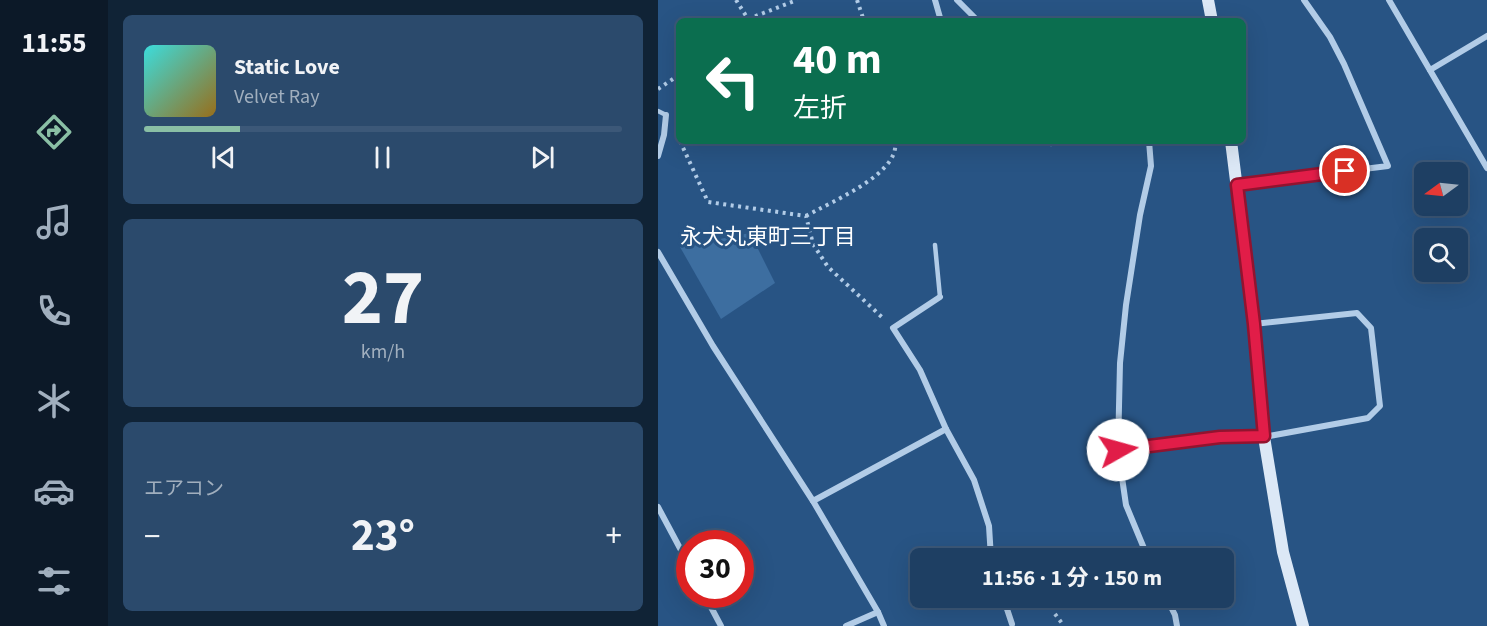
<!DOCTYPE html>
<html lang="ja">
<meta charset="utf-8">
<style>
:root{--surface:#1e3f63;--page:#2b4a6c;--text:#f1f3f6;--muted:#a1afbe;--line:#3c5878;--accent:#8abfa5}
body{margin:0;font-family:"Source Sans 3","Noto Sans JP",sans-serif;background:var(--page);color:var(--text);height:100vh;display:flex;flex-direction:column;font-size:22px;white-space:nowrap}
*{box-sizing:border-box;margin:0}
p{font-size:20px;color:var(--muted)}
.icon{flex:none;width:33px;height:33px;fill:none;stroke:currentColor;stroke-width:2;stroke-linecap:round;stroke-linejoin:round}
.map{position:relative;flex:1;overflow:hidden}
.panel{display:flex;flex-direction:column;gap:15px;padding:15px;background:#102336;width:550px}
.panel>*{flex:none}
.hud{position:absolute;left:18px;top:18px;width:570px;height:126px;border-radius:9px;box-shadow:0 6px 24px #0002,0 0 0 2px var(--line);background:#0b6e4f;color:#fff;overflow:hidden}
.needle{width:39px;rotate:255deg}
.controls{position:absolute;left:756px;top:162px;display:grid;gap:12px}
.controls a{display:grid;place-items:center;width:54px;height:54px;border-radius:9px;background:var(--surface);box-shadow:0 6px 24px #0002,0 0 0 2px var(--line);font-size:30px}
.speed{position:absolute;left:18px;top:530px;display:flex;gap:12px;font-size:30px;font-weight:700;text-align:center}
.speed>*{display:grid;place-content:center;width:78px;height:78px;border-radius:50%;background:var(--surface);box-shadow:0 6px 24px #0002,0 0 0 2px var(--line);line-height:1}
.speed .limit{border:9px solid #d22;background:#fff;color:#111}
.pin{position:absolute;display:grid;place-items:center;width:51px;height:51px;color:#fff;margin:-26px;border:3px solid #fff;border-radius:50%;box-shadow:0 2px 6px #0007}
.me{position:absolute;width:66px;margin:-33px;rotate:83deg;stroke-linejoin:round;filter:drop-shadow(0 0 4px #0008)}
.turn{display:flex;align-items:center;gap:21px;height:126px;padding:0 18px;font-size:27px}
.turn .icon{width:78px;height:78px;stroke-width:2.5}
.turn b{display:block;font-size:42px;line-height:51px}
.big{font-size:45px;font-weight:700;line-height:1.1}
.panel .card{flex:1;display:flex;flex-direction:column;justify-content:center;gap:9px;min-width:0;padding:0 21px;border-radius:9px;background:var(--page)}
.panel .dial{align-items:center;gap:0}
.dial b{font-size:78px;line-height:1}
.song{display:flex;align-items:center;gap:18px}
.cover{width:72px;height:72px;border-radius:9px;background:linear-gradient(135deg,hsl(180 70% 55%),hsl(40 70% 35%))}
.played{height:6px;border-radius:3px;background:linear-gradient(90deg,var(--accent) 20%,var(--line) 20%)}
.keys{display:flex;justify-content:space-around;direction:ltr}
.heat{display:flex;justify-content:space-between;align-items:center;font-size:33px;direction:ltr}
.trip{position:absolute;left:252px;top:548px;width:324px;height:60px;border-radius:9px;background:var(--surface);box-shadow:0 6px 24px #0002,0 0 0 2px var(--line);font-weight:700;line-height:60px;text-align:center}
main{display:flex;flex:1;min-height:0}
.menu{display:flex;flex-direction:column;width:108px;justify-content:space-around;align-items:center;background:#0c1928;color:var(--muted)}
.menu .icon{width:42px;height:42px}
.menu .selected{color:var(--accent)}
.menu b{font-size:27px;color:var(--text)}
.map>svg:first-child{display:block}
.green{fill:#3d6ea0}
.lines{fill:none;stroke-linecap:round;stroke-linejoin:round}
.path{stroke:#b2cce7;stroke-width:4;stroke-dasharray:3 4.5;stroke-linecap:butt}
.lane{stroke:#b2cce7;stroke-width:4.5}
.street{stroke:#b2cce7;stroke-width:6}
.secondary{stroke:#dce8f6;stroke-width:12}
.route-casing{stroke:#92132f;stroke-width:15}
.route{stroke:#e11d48;stroke-width:10}
.labels{text-anchor:middle;stroke-width:6;stroke-linejoin:round;paint-order:stroke}
.neighbourhood-label{font-size:22px;fill:#fff;stroke:#285484}
</style>
<main>
<nav class="menu">
<b>11:55</b>
<svg class="icon selected" aria-label="directions" viewBox="0 0 24 24"><path d="M12 3l9 9-9 9-9-9zM9 14v-3h6M13 9l2 2-2 2"/></svg>
<svg class="icon" aria-label="music" viewBox="0 0 24 24"><path d="M9 18V5l10-2v13"/><circle cx="6" cy="18" r="3"/><circle cx="16" cy="16" r="3"/></svg>
<svg class="icon" aria-label="phone" viewBox="0 0 24 24"><path d="M5 4h4l2 5-3 2q2 4 5 5l2-3 5 2v4C11 20 4 13 5 4z"/></svg>
<svg class="icon" aria-label="climate" viewBox="0 0 24 24"><path d="M12 3v18M4 7l16 10M4 17L20 7"/></svg>
<svg class="icon" aria-label="car" viewBox="0 0 24 24"><path d="M5 17H2v-5l4-1 3-4h7l3 4 3 1v5h-3M9 17h6M6 11h13"/><circle cx="7" cy="17" r="2"/><circle cx="17" cy="17" r="2"/></svg>
<svg class="icon" aria-label="filters" viewBox="0 0 24 24"><path d="M4 7h16M4 17h16"/><circle cx="9" cy="7" r="2"/><circle cx="15" cy="17" r="2"/></svg>
</nav>
<section class="panel">
<div class="card">
<div class="song"><i class="cover"></i><div><b>Static Love</b><p>Velvet Ray</p></div></div>
<div class="played"></div>
<div class="keys"><svg class="icon" aria-label="previous" viewBox="0 0 24 24"><path d="M18 5L8 12l10 7zM5 5v14"/></svg><svg class="icon" aria-label="pause" viewBox="0 0 24 24"><path d="M8 5v14M16 5v14"/></svg><svg class="icon" aria-label="next" viewBox="0 0 24 24"><path d="M6 5l10 7-10 7zM19 5v14"/></svg></div>
</div>
<div class="card dial"><b>27</b><p>km/h</p></div>
<div class="card"><p>エアコン</p>
<div class="heat"><a>−</a><b class="big">23°</b><a>+</a></div>
</div>
</section>
<div class="map">
<svg width="829" height="626" viewBox="0 0 829 626">
<rect width="100%" height="100%" fill="#285484"/>
<path class="green" d="M92 233 117 283 63 319 22 247Z"/>
<g class="lines">
<g class="path">
<path d="M78 0 90 19 139 0"/>
<path d="M199 0 206 21"/>
<path d="M0 89 21 75"/>
<path d="M22 141 50 202 148 216 155 244 170 267 226 319"/>
<path d="M148 216C172 202 243 174 237 141"/>
<path d="M397 614 406 626"/>
</g>
<g class="lane">
<path d="M0 111 8 115"/>
<path d="M393 144V141"/>
<path d="M277 245 282 297"/>
</g>
<g class="street">
<path d="M277 0 283 21"/>
<path d="M299 0 320 21"/>
<path d="M731 0 829 168"/>
<path d="M772 70 829 36"/>
<path d="M317 141V143"/>
<path d="M0 156 6 135 8 115"/>
<path d="M579 185 730 166 686 64 672 37 646 0"/>
<path d="M0 252 55 346 155 501 220 612 226 626"/>
<path d="M288 429 316 480 331 526 333 558"/>
<path d="M460 450 562 437H606L710 418 722 406 713 328 699 313 596 324"/>
<path d="M155 501 288 429 262 370 235 328 282 297"/>
<path d="M0 507 32 567"/>
<path d="M490 558 468 505 460 450 462 363 468 305 482 215 493 166 491 141"/>
<path d="M46 594 63 626"/>
<path d="M345 597 354 624"/>
<path d="M508 597 517 615 519 626"/>
<path d="M188 626 220 612"/>
</g>
<g class="secondary">
<path d="M550 0 554 21"/>
<path d="M573 141 596 324 606 437 625 552 645 626"/>
</g>
</g>
<g class="lines">
<g class="route-casing">
<path id="route" d="M460 450 562 437 606 436 596 324 579 185 687 171"/>
</g>
<use href="#route" class="route"/>
</g>
<g class="labels">
<g class="neighbourhood-label">
<text x="110" y="244">永犬丸東町三丁目</text>
</g>
</g>
</svg>
<div class="controls">
<a><svg class="needle" viewBox="-14 -14 28 28"><path d="M0-13l5 13h-10z" fill="#e53935"/><path d="M0 13l5-13h-10z" fill="#a1afbe"/></svg></a>
<a><svg class="icon" aria-label="search" viewBox="0 0 24 24"><circle cx="10" cy="10" r="6"/><path d="M15 15l6 6"/></svg></a>
</div>
<div class="speed"><div class="limit">30</div></div>
<div class="pin" style="left:687px;top:171px;background:#d93025"><svg class="icon" aria-label="arrive" viewBox="0 0 24 24"><path d="M6 21V4h12l-3 4 3 4H6"/></svg></div>
<svg class="me" style="left:460px;top:450px" viewBox="-20 -20 40 40"><circle r="19" fill="#fff"/><path d="M0-13L10 11 0 6-10 11z" fill="#e11d48"/></svg>
<div class="trip">11:56 · 1 分 · 150 m</div>
<div class="hud">
<div class="turn"><svg class="icon" aria-label="left" viewBox="0 0 24 24"><path d="M17 20v-9H6M10 6l-5 5 5 5"/></svg><div><b>40 m</b>左折</div></div>
</div>
</div>
</main>
